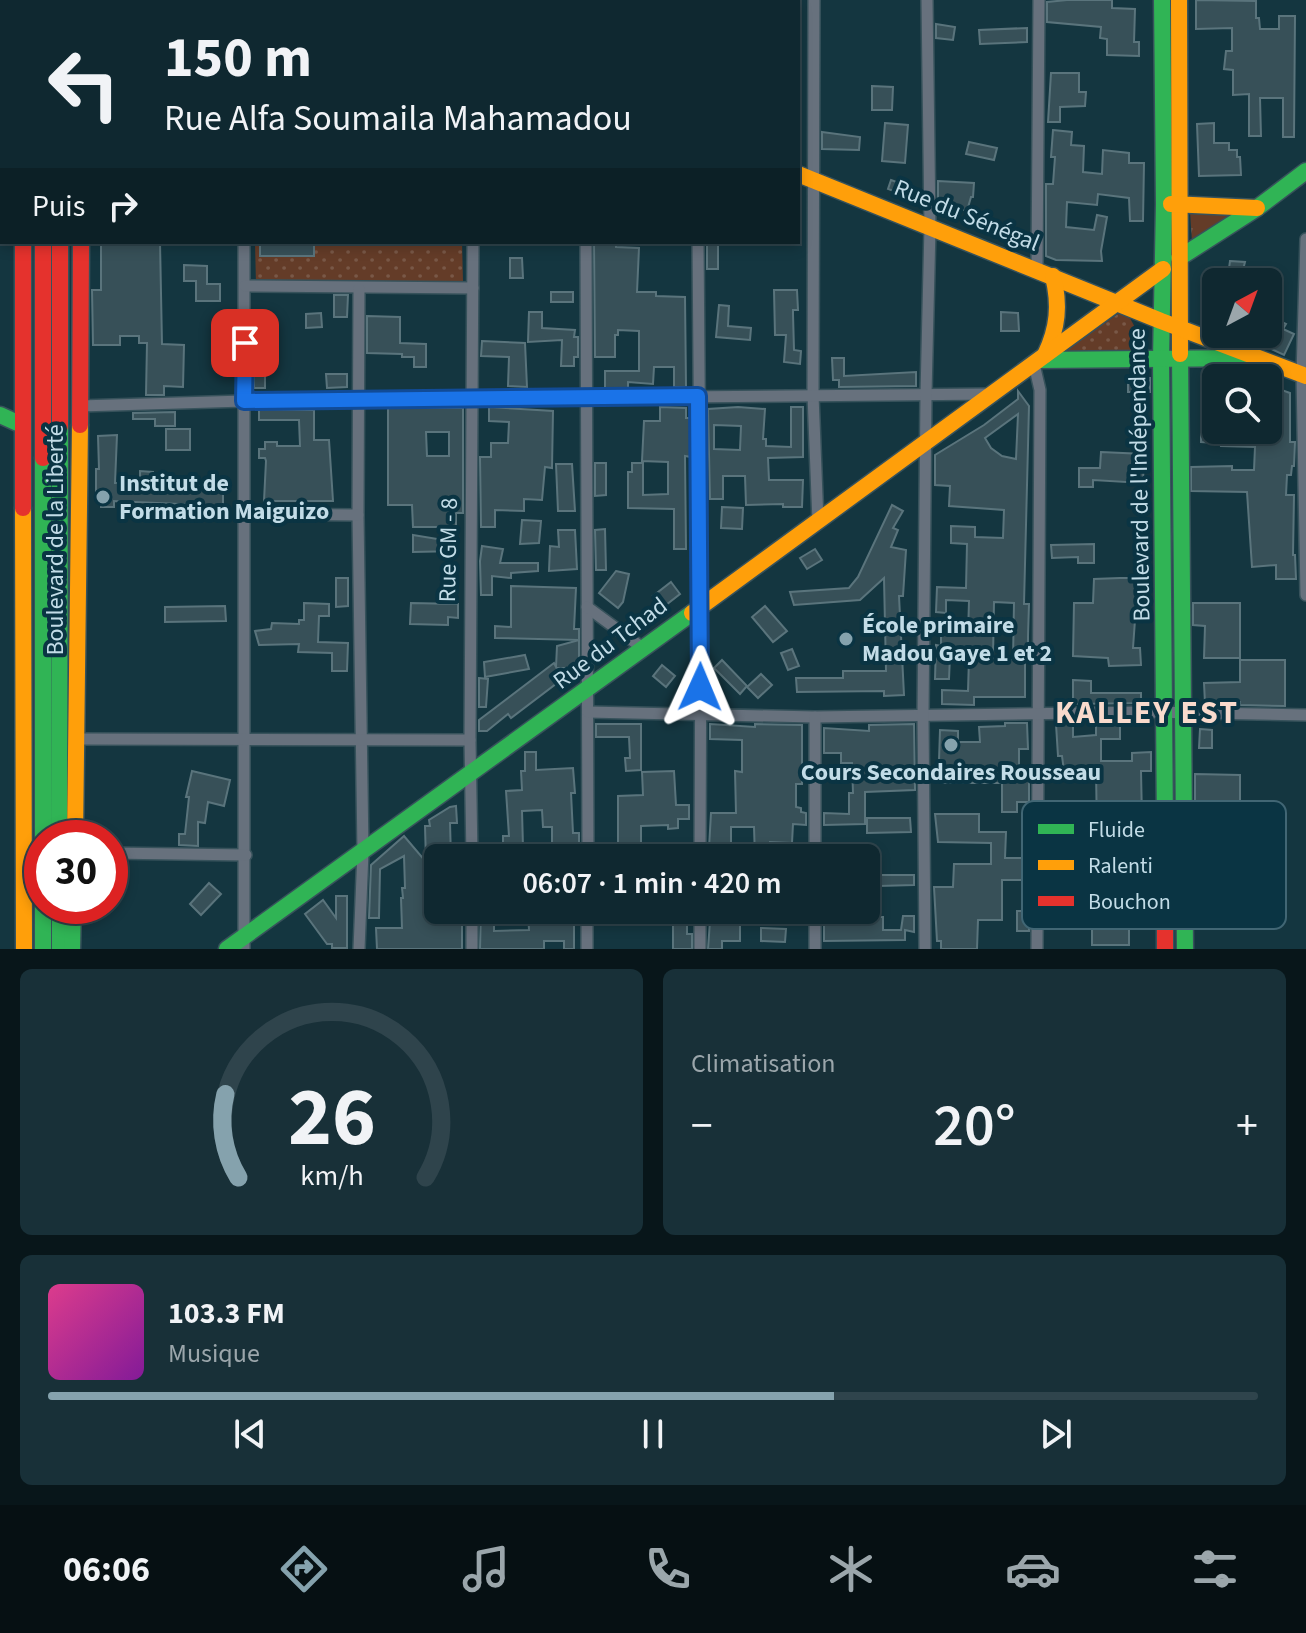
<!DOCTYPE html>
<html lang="fr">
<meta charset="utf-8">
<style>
:root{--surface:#0f2830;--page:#183038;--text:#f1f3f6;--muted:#9ba6ab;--line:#2f444c;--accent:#85a2ad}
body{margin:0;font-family:"Source Sans 3",sans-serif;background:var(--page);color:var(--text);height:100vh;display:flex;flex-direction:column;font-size:30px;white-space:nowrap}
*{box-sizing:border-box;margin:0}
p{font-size:26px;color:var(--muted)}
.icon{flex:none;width:44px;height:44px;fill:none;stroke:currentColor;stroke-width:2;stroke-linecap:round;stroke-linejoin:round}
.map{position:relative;height:949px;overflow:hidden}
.panel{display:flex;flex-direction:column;gap:20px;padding:20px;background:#08161a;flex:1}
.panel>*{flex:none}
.hud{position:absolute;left:0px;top:0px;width:800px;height:244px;box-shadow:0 4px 12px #0003,0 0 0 2px var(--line);background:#0f2830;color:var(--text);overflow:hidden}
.needle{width:52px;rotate:41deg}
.tools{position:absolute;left:1202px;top:268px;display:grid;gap:16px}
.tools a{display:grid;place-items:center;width:80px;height:80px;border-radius:12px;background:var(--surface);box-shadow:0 4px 12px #0003,0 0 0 2px var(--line);font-size:40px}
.speed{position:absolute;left:24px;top:820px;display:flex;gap:16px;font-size:40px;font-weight:700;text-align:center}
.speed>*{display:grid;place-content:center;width:104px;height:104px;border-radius:50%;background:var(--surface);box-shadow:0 4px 12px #0003,0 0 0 2px var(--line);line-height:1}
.speed .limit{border:12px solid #d22;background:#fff;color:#111}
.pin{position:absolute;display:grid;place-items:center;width:68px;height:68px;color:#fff;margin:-34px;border-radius:16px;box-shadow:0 4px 12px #0006}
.me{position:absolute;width:88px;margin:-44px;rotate:1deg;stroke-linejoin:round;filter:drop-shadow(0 0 6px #0008)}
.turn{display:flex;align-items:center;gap:28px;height:168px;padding:0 32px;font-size:36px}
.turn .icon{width:104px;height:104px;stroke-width:2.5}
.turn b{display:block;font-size:56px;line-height:68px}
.then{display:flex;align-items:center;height:76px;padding:0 32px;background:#0003;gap:16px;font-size:30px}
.big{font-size:60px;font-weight:600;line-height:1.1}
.panel .tile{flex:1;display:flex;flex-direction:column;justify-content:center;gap:12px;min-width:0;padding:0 28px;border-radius:12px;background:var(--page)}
.panel .dial{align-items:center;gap:0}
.dial svg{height:208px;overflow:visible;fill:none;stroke:var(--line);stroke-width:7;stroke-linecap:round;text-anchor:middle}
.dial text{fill:var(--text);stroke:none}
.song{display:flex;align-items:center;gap:24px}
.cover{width:96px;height:96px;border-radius:12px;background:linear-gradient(135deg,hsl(330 70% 55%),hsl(290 70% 35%))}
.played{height:8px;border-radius:4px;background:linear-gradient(90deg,var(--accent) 65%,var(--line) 65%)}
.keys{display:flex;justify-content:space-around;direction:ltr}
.heat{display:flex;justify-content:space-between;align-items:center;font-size:44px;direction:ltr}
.panel .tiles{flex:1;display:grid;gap:20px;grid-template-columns:1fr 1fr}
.tile:last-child{grid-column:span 2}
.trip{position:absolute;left:424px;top:844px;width:456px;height:80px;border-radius:12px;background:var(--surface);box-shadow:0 4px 12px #0003,0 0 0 2px var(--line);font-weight:600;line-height:80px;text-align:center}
.tabs{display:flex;height:128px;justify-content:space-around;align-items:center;background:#061013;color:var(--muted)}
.tabs .icon{width:56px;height:56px}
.tabs .current{color:var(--accent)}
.tabs b{font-size:36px;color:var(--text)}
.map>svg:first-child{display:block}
.built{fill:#174657}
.grass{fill:url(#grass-dots)}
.park{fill:url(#park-tufts)}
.building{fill:#375058;stroke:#5a747c;stroke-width:2;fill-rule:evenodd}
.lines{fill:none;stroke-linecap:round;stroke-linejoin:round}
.street-casing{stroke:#37525b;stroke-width:14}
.fast-casing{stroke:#37525b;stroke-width:19}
.slow-casing{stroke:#37525b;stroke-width:19}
.jam-casing{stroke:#37525b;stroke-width:19}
.street{stroke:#67717d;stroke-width:11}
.fast{stroke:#30b455;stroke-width:16}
.slow{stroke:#ff9f0a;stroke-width:16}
.jam{stroke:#e5322d;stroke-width:16}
.route-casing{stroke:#114b97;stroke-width:20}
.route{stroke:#1a73e8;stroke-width:14}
.poi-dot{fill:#85a2ad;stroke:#0a3443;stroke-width:3}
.labels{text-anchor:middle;stroke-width:8;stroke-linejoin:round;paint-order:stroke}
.street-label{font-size:24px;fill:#c2dce7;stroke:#0a3443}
.poi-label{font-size:24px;font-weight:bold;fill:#c2dce7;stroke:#0a3443;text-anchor:start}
.district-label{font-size:32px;font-weight:bold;letter-spacing:2px;fill:#f9dacc;stroke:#0a3443}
.key{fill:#0a3443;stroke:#416674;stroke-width:2}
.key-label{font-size:22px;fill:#c2dce7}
</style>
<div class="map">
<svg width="1306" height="949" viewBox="0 0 1306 949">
<defs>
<pattern id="grass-dots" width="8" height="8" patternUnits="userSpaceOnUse" patternTransform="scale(2)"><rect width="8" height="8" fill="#643c28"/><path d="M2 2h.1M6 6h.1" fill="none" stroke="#795847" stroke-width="1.8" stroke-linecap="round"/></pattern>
<pattern id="park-tufts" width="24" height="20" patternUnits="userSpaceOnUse" patternTransform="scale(2)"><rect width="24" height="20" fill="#643c28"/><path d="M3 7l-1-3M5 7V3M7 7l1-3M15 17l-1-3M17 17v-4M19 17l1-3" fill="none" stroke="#795847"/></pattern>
</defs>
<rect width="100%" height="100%" fill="#143640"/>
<path class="built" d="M122 0H407L122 2Z"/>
<g class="grass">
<path d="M255 242H462L463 282 256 284Z"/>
<path d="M1125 309 1144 344 1143 352H1068L1067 349Z"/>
</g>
<path class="park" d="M1190 211 1230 214 1231 219 1192 242Z"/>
<g class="building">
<path d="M1067 0H1112V8L1135 9 1134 42H1139V56L1107 55V39L1100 38 1101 27 1047 22V2Z"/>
<path d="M1196 0 1256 1V18H1259L1260 29H1279V16H1295L1294 137H1283V98H1260L1261 136H1249V94L1233 95V70L1224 69 1226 51H1232V28L1196 29Z"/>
<path d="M936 24 955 27 953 40 936 38Z"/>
<path d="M1027 28V42L980 44 979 30Z"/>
<path d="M1051 73H1079V92H1086L1085 106 1060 107V122H1048Z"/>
<path d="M872 86 893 87 892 110H872Z"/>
<path d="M885 123 908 125 905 163 882 161Z"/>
<path d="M1214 123V143H1229V150H1237V157H1240L1241 175 1199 176 1197 124Z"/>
<path d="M1053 130 1072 132 1071 145 1084 146 1083 172 1102 174 1103 150 1129 153V163H1144L1143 221H1130L1129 198 1098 194 1097 205 1067 202 1066 227 1094 230 1097 215 1107 217 1101 251 1102 261 1056 260 1046 256V184H1053L1055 157H1051Z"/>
<path d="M822 132 860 137 859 150 822 149Z"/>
<path d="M969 142 997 148 994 160 966 154Z"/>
<path d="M891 180 913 188 910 197 888 189Z"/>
<path d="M938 181 974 183 973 197H971L967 211 938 202Z"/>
<path d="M101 242H160L162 344 184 345 183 387 164 386V395H146L147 343H139V336H120V345H93L92 290H101Z"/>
<rect x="260" y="242" width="54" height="14"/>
<path d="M594 242H616V247L639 248 637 292H656V296L685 297 686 387H674V367H654L653 384 628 382V388H605V371H639V331L618 330V335H615V357H595Z"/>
<rect x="707" y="242" width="11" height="27"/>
<path d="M510 258H522L523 278H510Z"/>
<path d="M1230 261 1245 262 1240 282H1227Z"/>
<path d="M184 265 207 266V284H220V301H196V281H184Z"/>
<path d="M774 290H797L798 310H793V314L794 350 801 351 800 364 784 362 786 335H775Z"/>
<rect x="551" y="292" width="22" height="10"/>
<path d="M334 295H348L347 317H334Z"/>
<path d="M719 305 729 306 728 326 751 328 750 340 716 337Z"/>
<path d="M529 312H542V328L575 330 574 337H578V357H574V366H561L562 340 528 342Z"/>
<path d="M1001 312 1018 313 1019 331H1001Z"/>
<path d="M321 313 322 327 306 328V314Z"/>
<path d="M367 316 400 317V343L426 344V367H414V357H402V354L367 353Z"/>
<path d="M1275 319 1286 324 1283 329 1294 334 1284 355 1263 345Z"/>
<path d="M482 341 525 343 527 387 508 386 509 357 481 356Z"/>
<path d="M832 358H844V376L916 372V386L839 387V380H833Z"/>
<path d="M253 359H265V388H254Z"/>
<path d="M326 374H347V387L327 388Z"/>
<path d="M1128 377 1150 378V392H1128Z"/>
<path d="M1201 380 1216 381V443L1201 442Z"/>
<path d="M1268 385 1290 393V442H1295L1294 466H1292L1291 475H1287L1286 495H1294L1293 555H1295L1296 579H1276V565L1252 567 1247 492 1191 491V467L1232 466V470H1254L1255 447 1221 446 1222 434 1248 435V430H1268Z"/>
<path d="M1018 391 1029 406 1024 604H1029L1028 636V652L1025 651V697H974V705L942 704V690L968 691 969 658 950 656 949 679H935L936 645 941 646V633L968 634 969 601 946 600V613L936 612 937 587 966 588 967 544 951 543V526L975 527V537L1003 538 1004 510 949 506 950 486 935 485V455L984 425 1018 399ZM1018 414 1016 459 1002 456 991 448 985 438ZM994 602 1014 603 1013 659H993Z"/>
<path d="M489 407 553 411 552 468 545 467 542 500 524 499V511L495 510V527H481L480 457H491V443H508L509 422 489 421Z"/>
<path d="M660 407 686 408V418H691V457L685 456 686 549H674V509L628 508V472H632V463H643V495L668 494V462L642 461 644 421H660Z"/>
<path d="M738 407 765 409 763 439H766V446L791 447V407H803V457L768 458 769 480H803L802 507H783V504L746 505 745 476H723V499H710L708 409ZM714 425 741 426 740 450 714 449Z"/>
<path d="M388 408H463V513H456V527H413L412 505H388ZM426 432H449V456H427Z"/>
<path d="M259 409 314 410V440H329L333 501H264L266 461 265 458H259V449H265V442H277V446H300L299 420H259Z"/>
<path d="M175 412V426H155V419H133V413Z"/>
<rect x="166" y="429" width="24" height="21"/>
<path d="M117 435 115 483H140V471L153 472V482L223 483V506L114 501V507H101V497H96V469H99L98 436Z"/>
<path d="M1101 452 1144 454 1143 483 1093 480V487H1079V468H1100Z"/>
<path d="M595 463H606V495L595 496Z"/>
<path d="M556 464H572L575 511H558Z"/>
<path d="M892 505 903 511 893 528 898 530 891 547 906 550 903 596H899L904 695 884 696V691L797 692 796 678H843V671H886L884 578 860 600 794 605 790 592 849 588 858 577Z"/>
<path d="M722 507 743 508 742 529 721 528Z"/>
<path d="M522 520 541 521 539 543 520 544Z"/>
<path d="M605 529 606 570H596L595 530Z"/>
<path d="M558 530H575L577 569 549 571 550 546 559 547Z"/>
<path d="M413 535 456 542 457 551 413 552Z"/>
<path d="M1094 544V563H1078V557L1052 558 1051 545Z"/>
<path d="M482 546 503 549 500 563H538V571L511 573V578L492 576V595H481L480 561Z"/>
<path d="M815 549 822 560 807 569 800 558Z"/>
<path d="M616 571 629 574 623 602 618 608 599 593Z"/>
<path d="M336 578H348V606L336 607Z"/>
<path d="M1120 578H1138L1133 648H1140L1141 665 1109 666 1108 658 1073 656 1074 603H1093L1094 579Z"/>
<path d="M671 582 680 594 662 608 653 596Z"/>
<path d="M511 586 576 588 574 629H579V640L495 638V626L511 627Z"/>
<path d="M304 603 329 604V616H319L318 642 348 643 347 671H332V653L298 652 299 644 259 645 255 631 271 629 272 623 299 624V620H304Z"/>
<path d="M411 603 458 604V618L448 617V625L410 624Z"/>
<path d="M1193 603H1240V658H1204L1205 626 1193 625Z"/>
<path d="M225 606 226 621 165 622V607Z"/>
<path d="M765 606 787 631 773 642 752 617Z"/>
<path d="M579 640V668H557L565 677 511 718 508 714 487 731H479V720L554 663 556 667 557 646Z"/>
<path d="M792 649 799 666 788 670 781 653Z"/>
<path d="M525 655 529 669 485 677 484 662Z"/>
<path d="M722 660 747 686 740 694 714 668Z"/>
<path d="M1240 660H1285V706L1240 705V702L1205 703 1204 683 1240 682Z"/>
<path d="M662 665 675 676 666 687 653 676Z"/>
<path d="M761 674 772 685 758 698 747 687Z"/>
<path d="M479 678 488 679 486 707H479Z"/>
<path d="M1073 680 1091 681V693H1141V703L1073 704Z"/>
<path d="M1005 723H1027L1028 749H1019V780H1029V802H1017V812H1002V783H942V761H939L940 730 958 731V742H980L979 727 1005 726Z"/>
<path d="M596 724H641V770L626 771 625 758H630L629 737H596Z"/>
<path d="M710 724 755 727V724L802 725V784H796V807L801 808V812L806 813V825L793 824 792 843 770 842V858H755L754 827H731V848H709L711 813H736L735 771 742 772V740L710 739Z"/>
<path d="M914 724 915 790 865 792V824L824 825V813L849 814V793H853L852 763H841V753H824V728L869 731V725Z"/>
<path d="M1056 724H1073V737L1096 735V724H1120V739H1101V761H1132V753L1151 752V771H1141L1142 819H1128L1129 851H1125L1126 872V881H1123L1124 923 1129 922V945H1092V902L1099 901V877H1092V835H1097L1096 770 1064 771 1062 756H1058Z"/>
<path d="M1200 729 1212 730V748H1199Z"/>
<path d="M525 752H536V770L573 768 575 793H571L573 833H579V843H575L576 858H552V827H543L542 810 522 811 523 847H503V836H509L506 791 522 790 521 771H525Z"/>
<path d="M192 771 230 780 224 806 208 802 205 823 198 822V846L179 845V834H185L189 797H186Z"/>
<path d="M674 771 676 805H689V819H678V828L668 829V825L641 826V858H618V796L643 795 642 772Z"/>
<path d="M1195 774 1240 775V826L1195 825Z"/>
<path d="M456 806 457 823H450L451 858H438V881H429L431 910H462V949H377L376 928H402L401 898H403L402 888H405L404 856 380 869 379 918H369L371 865 404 836 426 862 425 826H430L429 820 450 807Z"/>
<path d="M935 814H979V832H1006L1005 858H1023V880H1002V920H978L977 949H941V941H937L934 887H953L954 864H991V843L938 842Z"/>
<path d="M867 818H910L911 832 867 833Z"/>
<path d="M879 875H914V885L879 886Z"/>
<path d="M209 883 221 894 201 915 190 904Z"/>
<path d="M336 896H347V948H332V944H327L305 914 323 900 336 918Z"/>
<path d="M481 910H494V931L529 930 528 910H543V914L551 916H574V949H564V941H544V949H480Z"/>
<path d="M748 910H769L768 920H748Z"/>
<path d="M824 910H867V917H883V930H901L903 916H914V932L905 930V940L824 941Z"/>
<rect x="1017" y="911" width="12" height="20"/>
<path d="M673 921H687V934H692V949H673Z"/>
<path d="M710 921 740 922V941H722V949H708Z"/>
<path d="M761 928 786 929 785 942 761 941Z"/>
</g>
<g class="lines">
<g class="street-casing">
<g id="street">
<path d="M814 0 813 395 818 522"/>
<path d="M585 2V0"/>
<path d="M699 2V0"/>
<path d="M1306 239 1302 375 1306 595"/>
<path d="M244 242V949"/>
<path d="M586 242 588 858"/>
<path d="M698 242 701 604 700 858"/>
<path d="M1037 269 1039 0"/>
<path d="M245 286 473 288"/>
<path d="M359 289 358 515 363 852 359 949"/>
<path d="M1034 364 1040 390 1037 949"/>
<path d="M80 406 244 401 991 394"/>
<path d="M245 514 358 515"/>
<path d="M587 607 644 649"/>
<path d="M588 712 815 717 1147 712 1306 715"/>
<path d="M77 739 470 740"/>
<path d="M110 853 246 855"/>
<path d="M472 858 470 740 473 242"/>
<path d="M815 858V717"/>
<path d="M700 910V949"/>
<path d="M472 949V910"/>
<path d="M587 949V910"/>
<path d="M815 949V910"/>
<path d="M925 949 923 716 926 394 930 227 927 0"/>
</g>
</g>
<g class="fast-casing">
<g id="fast">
<path d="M24 0V2"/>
<path d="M43 0V2"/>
<path d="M78 0V2"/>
<path d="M1162 0 1164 204 1161 360 1165 827"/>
<path d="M1179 258 1257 208 1306 171"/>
<path d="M1180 354 1185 949"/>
<path d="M1039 360 1250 358"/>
<path d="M0 415 22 425"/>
<path d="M43 458V838"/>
<path d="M59 838 60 426"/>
<path d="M43 906V949"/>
<path d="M60 906V949"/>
<path d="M72 949 73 906"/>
<path d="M227 949 692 613"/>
</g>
</g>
<g class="slow-casing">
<g id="slow">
<path d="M60 0V2"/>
<path d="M1179 0 1180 354"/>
<path d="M0 68 2 67"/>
<path d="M798 174 1161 321 1306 376"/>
<path d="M1171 204 1257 208"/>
<path d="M1045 355C1058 328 1060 305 1053 276"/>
<path d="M23 508 24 949"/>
<path d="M692 613 1163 269"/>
<path d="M75 838 80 425"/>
</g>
</g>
<g class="jam-casing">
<g id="jam">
<path d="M455 0V2"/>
<path d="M23 242V508"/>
<path d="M43 242V458"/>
<path d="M80 425 81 242"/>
<path d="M60 426V242"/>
<path d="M1165 827V949"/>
</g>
</g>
<use href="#street" class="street"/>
<use href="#fast" class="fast"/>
<use href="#slow" class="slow"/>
<use href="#jam" class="jam"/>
</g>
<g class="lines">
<g class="route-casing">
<path id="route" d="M245 343 244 401 698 396 700 687"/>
</g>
<use href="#route" class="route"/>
</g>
<g class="poi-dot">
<circle cx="103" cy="497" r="8"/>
<circle cx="846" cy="639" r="8"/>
<circle cx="951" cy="745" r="8"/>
</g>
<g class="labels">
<g class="street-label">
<text transform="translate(967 215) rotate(22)" y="8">Rue du Sénégal</text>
<text transform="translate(1139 475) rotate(-91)" y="8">Boulevard de l'Indépendance</text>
<text transform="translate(55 540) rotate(-90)" y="8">Boulevard de la Liberté</text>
<text transform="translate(448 550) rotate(-89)" y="8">Rue GM - 8</text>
<text transform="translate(610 643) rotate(-37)" y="8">Rue du Tchad</text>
</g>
<g class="poi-label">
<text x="119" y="491">Institut de<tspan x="119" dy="28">Formation Maiguizo</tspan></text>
<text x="862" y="633">École primaire<tspan x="862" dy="28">Madou Gaye 1 et 2</tspan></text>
<text x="951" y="780" text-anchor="middle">Cours Secondaires Rousseau</text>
</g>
<g class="district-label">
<text x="1147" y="723">KALLEY EST</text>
</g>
</g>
<rect x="1022" y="801" width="264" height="128" rx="12" class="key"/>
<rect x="1038" y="824" width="36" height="10" fill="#30b455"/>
<rect x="1038" y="860" width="36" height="10" fill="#ff9f0a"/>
<rect x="1038" y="896" width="36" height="10" fill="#e5322d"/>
<g class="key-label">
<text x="1088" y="837">Fluide</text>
<text x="1088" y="873">Ralenti</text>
<text x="1088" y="909">Bouchon</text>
</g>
</svg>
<div class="tools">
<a><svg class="needle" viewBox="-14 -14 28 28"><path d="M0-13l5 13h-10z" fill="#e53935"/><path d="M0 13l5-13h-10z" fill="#9ba6ab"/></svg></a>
<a><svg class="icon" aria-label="search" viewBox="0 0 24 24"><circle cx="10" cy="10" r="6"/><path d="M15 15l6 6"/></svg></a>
</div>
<div class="speed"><div class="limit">30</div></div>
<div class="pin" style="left:245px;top:343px;background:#d93025"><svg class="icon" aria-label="arrive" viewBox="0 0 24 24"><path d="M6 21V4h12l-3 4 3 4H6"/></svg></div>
<svg class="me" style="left:700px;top:687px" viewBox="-20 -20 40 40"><path d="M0-17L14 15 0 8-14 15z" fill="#1a73e8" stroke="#fff" stroke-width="4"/></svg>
<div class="trip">06:07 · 1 min · 420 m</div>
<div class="hud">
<div class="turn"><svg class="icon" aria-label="left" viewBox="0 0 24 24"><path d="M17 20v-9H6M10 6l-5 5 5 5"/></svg><div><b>150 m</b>Rue Alfa Soumaila Mahamadou</div></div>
<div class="then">Puis<svg class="icon" aria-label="right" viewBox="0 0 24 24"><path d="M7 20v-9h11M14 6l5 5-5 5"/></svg></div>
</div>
</div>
<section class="panel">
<div class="tiles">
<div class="tile dial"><svg viewBox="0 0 100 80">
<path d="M14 69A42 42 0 1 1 86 69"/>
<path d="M14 69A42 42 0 0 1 9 37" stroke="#85a2ad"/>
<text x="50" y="56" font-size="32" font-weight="700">26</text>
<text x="50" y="72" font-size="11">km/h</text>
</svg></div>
<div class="tile"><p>Climatisation</p>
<div class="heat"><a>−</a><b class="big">20°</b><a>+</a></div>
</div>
<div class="tile">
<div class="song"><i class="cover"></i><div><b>103.3 FM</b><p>Musique</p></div></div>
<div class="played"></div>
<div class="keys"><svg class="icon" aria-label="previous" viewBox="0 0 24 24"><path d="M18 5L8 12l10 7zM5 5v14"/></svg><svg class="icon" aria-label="pause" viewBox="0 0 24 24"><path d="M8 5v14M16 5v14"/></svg><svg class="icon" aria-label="next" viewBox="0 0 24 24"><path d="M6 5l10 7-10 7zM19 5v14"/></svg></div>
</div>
</div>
</section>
<nav class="tabs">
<b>06:06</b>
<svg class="icon current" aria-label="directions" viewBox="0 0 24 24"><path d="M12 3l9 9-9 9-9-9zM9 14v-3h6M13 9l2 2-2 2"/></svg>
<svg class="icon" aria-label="music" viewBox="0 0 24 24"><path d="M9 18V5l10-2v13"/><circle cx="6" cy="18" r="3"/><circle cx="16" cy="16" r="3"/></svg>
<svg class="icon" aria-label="phone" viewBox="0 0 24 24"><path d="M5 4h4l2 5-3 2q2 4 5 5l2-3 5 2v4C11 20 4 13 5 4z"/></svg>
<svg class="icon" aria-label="climate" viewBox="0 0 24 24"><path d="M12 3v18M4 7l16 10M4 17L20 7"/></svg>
<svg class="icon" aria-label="car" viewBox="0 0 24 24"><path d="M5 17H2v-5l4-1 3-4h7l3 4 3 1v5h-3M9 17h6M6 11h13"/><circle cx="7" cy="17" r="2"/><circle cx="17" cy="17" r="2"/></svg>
<svg class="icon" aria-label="filters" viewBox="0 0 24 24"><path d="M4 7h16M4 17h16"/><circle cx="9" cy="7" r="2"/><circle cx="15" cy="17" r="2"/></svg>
</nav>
